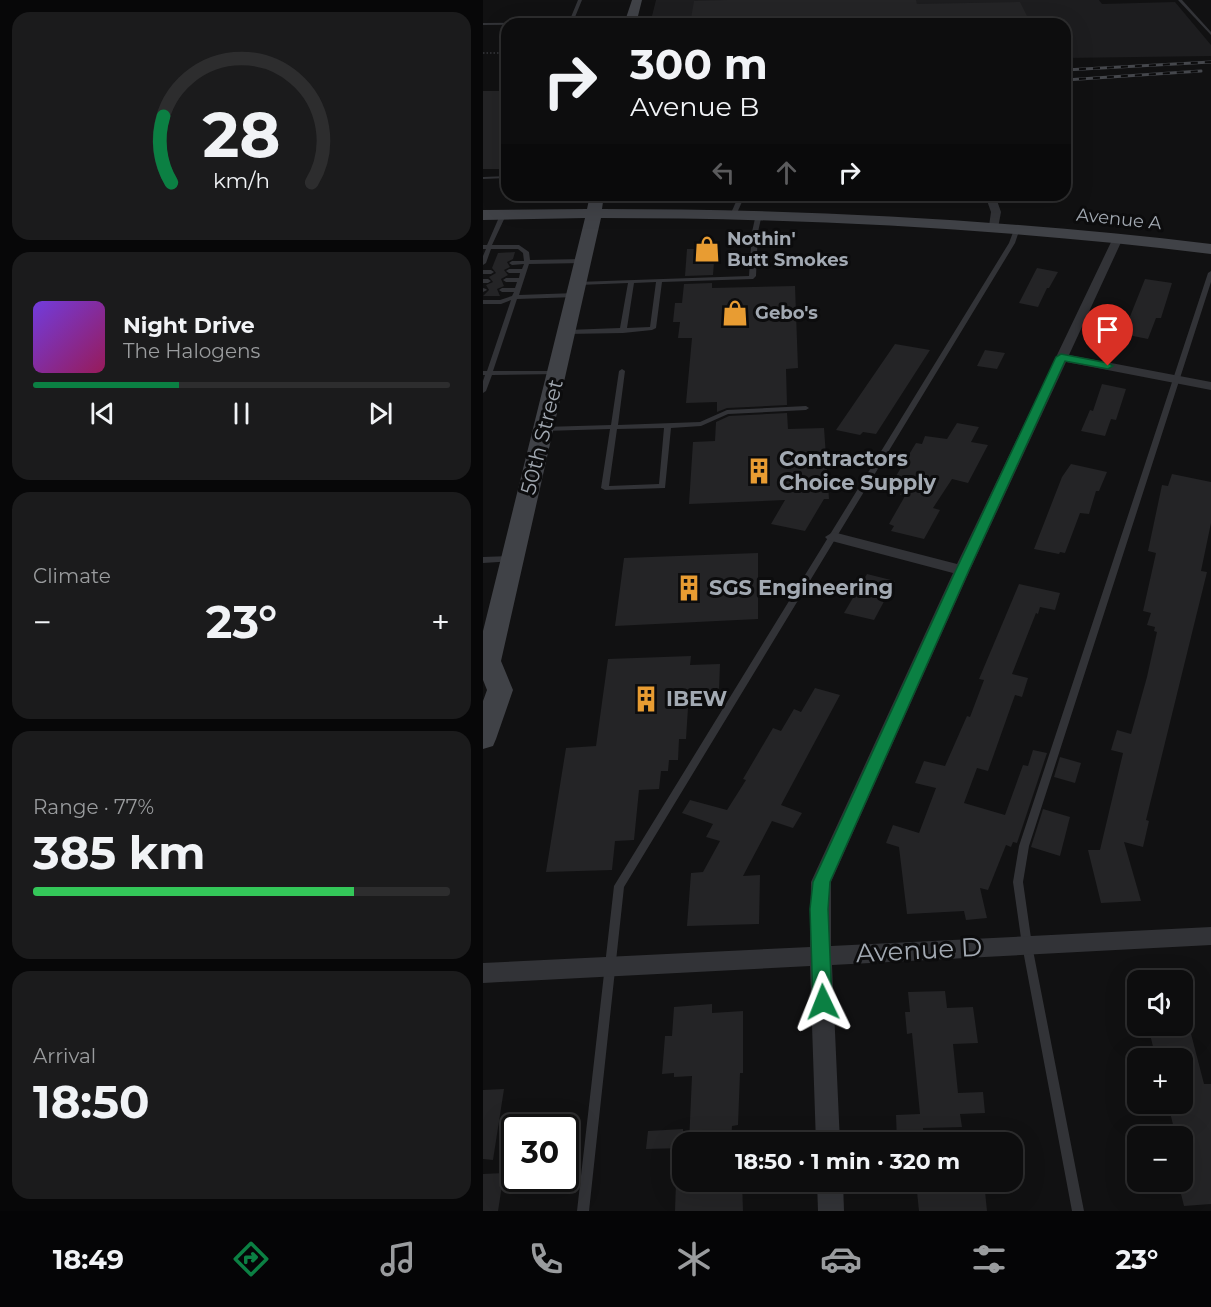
<!DOCTYPE html>
<meta charset="utf-8">
<style>
:root{--surface:#0d0d0e;--page:#1b1b1c;--text:#f1f3f6;--muted:#9a9c9e;--line:#2d2d2e;--accent:#0b8043}
body{margin:0;font-family:Montserrat,sans-serif;background:var(--page);color:var(--text);height:100vh;display:flex;flex-direction:column;font-size:22px;white-space:nowrap}
*{box-sizing:border-box;margin:0}
p{font-size:20px;color:var(--muted)}
.icon{flex:none;width:33px;height:33px;fill:none;stroke:currentColor;stroke-width:2;stroke-linecap:round;stroke-linejoin:round}
.map{position:relative;flex:1;overflow:hidden}
.details{display:flex;flex-direction:column;gap:12px;padding:12px;background:#070708;width:483px}
.details>*{flex:none}
.banner{position:absolute;left:18px;top:18px;width:570px;height:183px;border-radius:18px;box-shadow:0 6px 24px #0002,0 0 0 2px var(--line);background:#0d0d0e;color:var(--text);overflow:hidden}
.controls{position:absolute;left:644px;top:970px;display:grid;gap:12px}
.controls a{display:grid;place-items:center;width:66px;height:66px;border-radius:12px;background:var(--surface);box-shadow:0 6px 24px #0002,0 0 0 2px var(--line);font-size:30px}
.speed{position:absolute;left:18px;top:1114px;display:flex;gap:12px;font-size:30px;font-weight:700;text-align:center}
.speed>*{display:grid;place-content:center;width:78px;height:78px;border-radius:50%;background:var(--surface);box-shadow:0 6px 24px #0002,0 0 0 2px var(--line);line-height:1}
.speed .limit{border:3px solid #111;border-radius:9px;background:#fff;color:#111}
.pin{position:absolute;display:grid;place-items:center;width:51px;height:51px;color:#fff;margin:-62px -26px;border-radius:50% 50% 50% 0;rotate:-45deg;box-shadow:0 0 6px #0007}
.pin .icon{rotate:45deg}
.me{position:absolute;width:66px;margin:-33px;rotate:358deg;stroke-linejoin:round;filter:drop-shadow(0 0 4px #0008)}
.turn{display:flex;align-items:center;gap:21px;height:126px;padding:0 30px;font-size:27px}
.turn .icon{width:78px;height:78px;stroke-width:2.5}
.turn b{display:block;font-size:42px;line-height:51px}
.lanes{display:flex;align-items:center;height:57px;padding:0 30px;background:#0003;justify-content:center;gap:30px;direction:ltr}
.lanes .off{opacity:.35}
.big{font-size:45px;font-weight:700;line-height:1.1}
.details .widget{flex:1;display:flex;flex-direction:column;justify-content:center;gap:9px;min-width:0;padding:0 21px;border-radius:18px;background:var(--page)}
.details .dial{align-items:center;gap:0}
.dial svg{height:156px;overflow:visible;fill:none;stroke:var(--line);stroke-width:7;stroke-linecap:round;text-anchor:middle}
.dial text{fill:var(--text);stroke:none}
.song{display:flex;align-items:center;gap:18px}
.cover{width:72px;height:72px;border-radius:9px;background:linear-gradient(135deg,hsl(260 70% 55%),hsl(330 70% 35%))}
.played{height:6px;border-radius:3px;background:linear-gradient(90deg,var(--accent) 35%,var(--line) 35%)}
.keys{display:flex;justify-content:space-around;direction:ltr}
.heat{display:flex;justify-content:space-between;align-items:center;font-size:33px;direction:ltr}
.charge{height:9px;border-radius:4px;background:linear-gradient(90deg,#34c759 77%,var(--line) 0)}
.trip{position:absolute;left:189px;top:1132px;width:351px;height:60px;border-radius:18px;background:var(--surface);box-shadow:0 6px 24px #0002,0 0 0 2px var(--line);font-weight:700;line-height:60px;text-align:center}
.dock{display:flex;height:96px;justify-content:space-around;align-items:center;background:#050506;color:var(--muted)}
.dock .icon{width:42px;height:42px}
.dock .selected{color:var(--accent)}
.dock b{font-size:27px;color:var(--text)}
main{display:flex;flex:1;min-height:0}
.map>svg:first-child{display:block}
.built{fill:#1d1d1f}
.building{fill:#242426}
.lines{fill:none;stroke-linecap:round;stroke-linejoin:round}
.path{stroke:#383a3e;stroke-width:1.5;stroke-dasharray:1.5 2;stroke-linecap:butt}
.service{fill:#323337;fill-rule:evenodd}
.minor{fill:#323337;fill-rule:evenodd}
.secondary{fill:#404247;fill-rule:evenodd}
.rail-casing{stroke:#45474c;stroke-width:3}
.rail{stroke:#0c0c0d;stroke-width:2;stroke-dasharray:7;stroke-linecap:butt}
.route{fill:#0b8043;stroke:#07532c;stroke-width:1.5}
.labels{text-anchor:middle;stroke-width:6;stroke-linejoin:round;paint-order:stroke}
.far-street-label{font-size:18px;fill:#a2a9b2;stroke:#0c0c0d}
.far-poi-label{font-size:18px;font-weight:bold;fill:#a2a9b2;stroke:#0c0c0d;text-anchor:start}
.street-label{font-size:21px;fill:#a2a9b2;stroke:#0c0c0d}
.poi-label{font-size:21px;font-weight:bold;fill:#a2a9b2;stroke:#0c0c0d;text-anchor:start}
.near-street-label{font-size:26px;fill:#a2a9b2;stroke:#0c0c0d}
</style>
<main>
<section class="details">
<div class="widget dial"><svg viewBox="0 0 100 80">
<path d="M14 69A42 42 0 1 1 86 69"/>
<path d="M14 69A42 42 0 0 1 10 35" stroke="#0b8043"/>
<text x="50" y="56" font-size="32" font-weight="700">28</text>
<text x="50" y="72" font-size="11">km/h</text>
</svg></div>
<div class="widget">
<div class="song"><i class="cover"></i><div><b>Night Drive</b><p>The Halogens</p></div></div>
<div class="played"></div>
<div class="keys"><svg class="icon" aria-label="previous" viewBox="0 0 24 24"><path d="M18 5L8 12l10 7zM5 5v14"/></svg><svg class="icon" aria-label="pause" viewBox="0 0 24 24"><path d="M8 5v14M16 5v14"/></svg><svg class="icon" aria-label="next" viewBox="0 0 24 24"><path d="M6 5l10 7-10 7zM19 5v14"/></svg></div>
</div>
<div class="widget"><p>Climate</p>
<div class="heat"><a>−</a><b class="big">23°</b><a>+</a></div>
</div>
<div class="widget"><p>Range · 77%</p><b class="big">385 km</b><div class="charge"></div></div>
<div class="widget"><p>Arrival</p><b class="big">18:50</b></div>
</section>
<div class="map">
<svg width="728" height="1211" viewBox="0 0 728 1211">
<rect width="100%" height="100%" fill="#111112"/>
<path class="built" d="M173 0H616L619 4 692 2 728 45V56L582 58V24H167Z"/>
<g class="building">
<path d="M244 0H433L434 4 537 2 548 24H207L211 1Z"/>
<path d="M0 91H24V148L16 169H0Z"/>
<path d="M204 249H232L230 275 202 276Z"/>
<path d="M32 252 30 259 24 262 27 267 21 270 25 275 18 279 21 286 14 289 17 296H0L6 290 3 285 10 282 6 277 13 273 9 268 15 253Z"/>
<path d="M554 268 575 272 566 288H564L555 307 536 303Z"/>
<path d="M662 279 689 283 678 318H673L665 339 640 334Z"/>
<path d="M229 283V288L312 286 315 368 303 369 304 405 244 408 234 412V402L203 403 209 338H195L197 322H190L192 303H199L201 284Z"/>
<path d="M412 344 447 350 393 434 380 432 377 435 353 430Z"/>
<path d="M502 350 522 353 514 369 494 366Z"/>
<path d="M619 384 643 389 633 420 628 419 622 436 598 431 607 410 610 411Z"/>
<path d="M304 413 305 429 341 428 346 499H341L322 531 288 524 302 500 206 504 210 442 232 441 233 422 246 416Z"/>
<path d="M474 423 496 427 488 442 505 445 485 483 469 479 450 508 457 510 441 539 408 531 411 526 406 524 422 496 417 495 425 479 413 476 433 443 439 444 442 436 464 439Z"/>
<path d="M588 464 624 472 616 491H613L606 514 597 513 582 553 577 552 576 554 551 549 579 477Z"/>
<path d="M689 474 728 482V523L718 571 724 572 663 820 666 821 660 847 641 842 658 901 618 903 605 850H617L640 753 628 750 634 730 648 734 664 677 674 632 671 631 672 627 664 625 668 613 660 611 673 553 665 551 679 485 685 486Z"/>
<path d="M275 553V619L132 626 141 558Z"/>
<path d="M384 574 412 581 391 620 361 613Z"/>
<path d="M536 584 577 593 572 610 557 607 555 614 553 613 529 674 545 678 539 697 532 695 505 771 494 768 481 803 522 815 540 765 545 766 550 750 564 753 534 843 530 842 528 847 523 845 505 890 497 888 504 918 483 920 481 911 424 914 416 847 403 843 410 825 436 833 453 788 432 783 441 761 462 766 484 716 487 717 501 680 496 679Z"/>
<path d="M208 656 207 665 237 664 236 690 206 692 203 739H196L195 760H186L185 771H178L176 789 156 790 151 840 132 841 129 870 63 872 83 748 113 746 125 659Z"/>
<path d="M332 688 357 695 298 805 319 813 310 828 289 821 260 876 277 875 276 924 204 926 208 873 220 872 237 841 223 837 230 824 199 813 207 800 244 810 263 780 260 779 290 728 298 731 311 709 318 712Z"/>
<path d="M577 757 598 763 592 783 571 777Z"/>
<path d="M560 809 587 817 577 856 548 847Z"/>
<path d="M462 991 464 1008 490 1007 495 1043 470 1044 475 1093 500 1092 502 1113 477 1114 479 1127 440 1128 441 1141H414L413 1115 437 1114 429 1033 424 1034 422 1012H427L425 992Z"/>
<path d="M229 1004V1013L260 1011V1073H257L255 1125 249 1126 248 1143H206L209 1076 191 1077V1073L179 1074 182 1036H189L191 1007Z"/>
<path d="M699 1024 706 1026 721 1084H728V1204L701 1206 695 1182H699V1137H693L685 1104H699V1059H673L665 1026Z"/>
<path d="M21 1089 10 1160 0 1159V1090Z"/>
<path d="M200 1129V1148L163 1149 165 1131Z"/>
<path d="M21 1173 15 1211H0V1174Z"/>
<path d="M193 1182H259L260 1211H192Z"/>
<path d="M433 1182H501L504 1211H436Z"/>
</g>
<g class="lines">
<path class="path" d="M0 53H24"/>
<g class="service">
<path d="M95 0H99L90 22H148L150 23 0 25V23L86 22Z"/>
<path d="M695 0H699L728 32V35Z"/>
<path d="M24 176V178L0 179V177Z"/>
<path d="M256 195H262L254 213 249 214 248 213Z"/>
<path d="M276 212 279 214 275 232 273 276 270 279 179 282 173 328 169 330 140 333 84 334 81 332 84 330 137 328 145 283 96 285 93 283 94 282 266 276 269 232 273 214ZM173 282 167 327 144 328 151 283Z"/>
<path d="M20 213 23 215 9 245H36L46 252 47 260 101 259 104 261 101 263 46 264 36 295 93 293 96 295 93 297 34 299 10 371H74L76 372V374L9 375 3 391 0 393V381L2 375H0V371H4L28 300 18 304H0V300H17L29 296 31 292H19L16 290 19 288H32L34 282H23L20 280 23 278H36L37 273H26L23 271 26 269H39L41 264 29 265 26 263 29 261H41L40 253 35 249H8L3 263 0 265V256L3 249H0V245H4L17 215Z"/>
<path d="M532 227 537 228 532 243 141 887 106 1211H94L131 886 526 243Z"/>
<path d="M0 270H8L11 272 8 274H0Z"/>
<path d="M728 271V282L546 846 540 882 549 945 601 1211H589L539 945 530 882 536 846 725 273Z"/>
<path d="M0 279H5L8 281 5 283H0Z"/>
<path d="M0 288 3 289 4 290 0 292Z"/>
<path d="M139 369 142 371 135 425 217 422 244 410 323 406 326 408 323 410 245 414 218 426 188 428 182 488 122 490 118 488 127 429 61 431 58 429 61 427 128 425 136 371ZM181 428 176 484 126 486 134 429Z"/>
<path d="M29 556 33 559 32 561 0 563V557Z"/>
</g>
<g class="minor">
<path d="M502 195H512L518 212 515 228 511 229 506 226 508 212Z"/>
<path d="M635 235 640 238 586 355 728 382V390L583 362 487 570 348 882V946L728 927V945L349 965 357 1143H333L327 966 0 983V963L327 947 328 882 470 573 345 540 342 537 350 532 474 564 630 238Z"/>
<path d="M334 1182H360L361 1211H335Z"/>
</g>
<g class="secondary">
<path d="M149 0H159L153 24H141Z"/>
<path d="M107 195H121L119 209C323 209 525 220 728 244V254C525 229 322 218 118 218L18 661 30 690 13 739 10 746 0 749V701L4 690 0 680V631L102 218 0 220V210L104 209Z"/>
</g>
<g class="rail-casing">
<g id="rail">
<path d="M582 70 728 62"/>
<path d="M582 80 718 71"/>
</g>
</g>
<use href="#rail" class="rail"/>
</g>
<path class="route" d="M578 354 625 363 630 366 625 369 582 361 486 570 347 882 345 909 349 1002 346 1008 340 1010 333 1008 330 1002 327 909 330 882 473 570 573 357Z"/>
<defs>
<g id="shop-bare" transform="scale(2.07)"><path d="M-5-2.5h2.3a2.7 3.5 0 0 1 5.4 0H5L5.5 6h-11ZM-1.5-2.5h3a1.5 2.3 0 0 0-3 0Z" fill="#e89c32" stroke="#0c0c0d" stroke-width="2.5" paint-order="stroke"/></g>
<g id="building-bare" transform="scale(2.07)"><path d="M-4-6H4V6H1V3H-1V6H-4ZM-2.5-4.3h1.7v1.8h-1.7ZM.8-4.3h1.7v1.8H.8ZM-2.5-1h1.7V.8h-1.7ZM.8-1h1.7V.8H.8Z" fill="#e89c32" stroke="#0c0c0d" stroke-width="2.5" paint-order="stroke"/></g>
</defs>
<g fill-rule="evenodd">
<use href="#shop-bare" x="224" y="249"/>
<use href="#shop-bare" x="252" y="313"/>
<use href="#building-bare" x="276" y="471"/>
<use href="#building-bare" x="206" y="588"/>
<use href="#building-bare" x="163" y="699"/>
</g>
<g class="labels">
<g class="far-street-label">
<text transform="translate(636 219) rotate(6)" y="6">Avenue A</text>
</g>
<g class="far-poi-label">
<text x="244" y="245">Nothin'<tspan x="244" dy="21">Butt Smokes</tspan></text>
<text x="272" y="319">Gebo's</text>
</g>
<g class="street-label">
<text transform="translate(59 437) rotate(-76)" y="7">50th Street</text>
</g>
<g class="poi-label">
<text x="296" y="466">Contractors<tspan x="296" dy="24">Choice Supply</tspan></text>
<text x="226" y="595">SGS Engineering</text>
<text x="183" y="706">IBEW</text>
</g>
<g class="near-street-label">
<text transform="translate(436 950) rotate(-3)" y="9">Avenue D</text>
</g>
</g>
</svg>
<div class="controls">
<a><svg class="icon" aria-label="sound" viewBox="0 0 24 24"><path d="M4 9h4l5-4v14l-5-4H4zM17 9q2 3 0 6"/></svg></a>
<a>+</a>
<a>−</a>
</div>
<div class="speed"><div class="limit">30</div></div>
<div class="pin" style="left:625px;top:366px;background:#d93025"><svg class="icon" aria-label="arrive" viewBox="0 0 24 24"><path d="M6 21V4h12l-3 4 3 4H6"/></svg></div>
<svg class="me" style="left:340px;top:1002px" viewBox="-20 -20 40 40"><path d="M0-17L14 15 0 8-14 15z" fill="#0b8043" stroke="#fff" stroke-width="4"/></svg>
<div class="trip">18:50 · 1 min · 320 m</div>
<div class="banner">
<div class="turn"><svg class="icon" aria-label="right" viewBox="0 0 24 24"><path d="M7 20v-9h11M14 6l5 5-5 5"/></svg><div><b>300 m</b>Avenue B</div></div>
<div class="lanes"><svg class="icon off" aria-label="left" viewBox="0 0 24 24"><path d="M17 20v-9H6M10 6l-5 5 5 5"/></svg><svg class="icon off" aria-label="ahead" viewBox="0 0 24 24"><path d="M12 20V5M6 11l6-6 6 6"/></svg><svg class="icon" aria-label="right" viewBox="0 0 24 24"><path d="M7 20v-9h11M14 6l5 5-5 5"/></svg></div>
</div>
</div>
</main>
<nav class="dock">
<b>18:49</b>
<svg class="icon selected" aria-label="directions" viewBox="0 0 24 24"><path d="M12 3l9 9-9 9-9-9zM9 14v-3h6M13 9l2 2-2 2"/></svg>
<svg class="icon" aria-label="music" viewBox="0 0 24 24"><path d="M9 18V5l10-2v13"/><circle cx="6" cy="18" r="3"/><circle cx="16" cy="16" r="3"/></svg>
<svg class="icon" aria-label="phone" viewBox="0 0 24 24"><path d="M5 4h4l2 5-3 2q2 4 5 5l2-3 5 2v4C11 20 4 13 5 4z"/></svg>
<svg class="icon" aria-label="climate" viewBox="0 0 24 24"><path d="M12 3v18M4 7l16 10M4 17L20 7"/></svg>
<svg class="icon" aria-label="car" viewBox="0 0 24 24"><path d="M5 17H2v-5l4-1 3-4h7l3 4 3 1v5h-3M9 17h6M6 11h13"/><circle cx="7" cy="17" r="2"/><circle cx="17" cy="17" r="2"/></svg>
<svg class="icon" aria-label="filters" viewBox="0 0 24 24"><path d="M4 7h16M4 17h16"/><circle cx="9" cy="7" r="2"/><circle cx="15" cy="17" r="2"/></svg>
<b>23°</b>
</nav>
